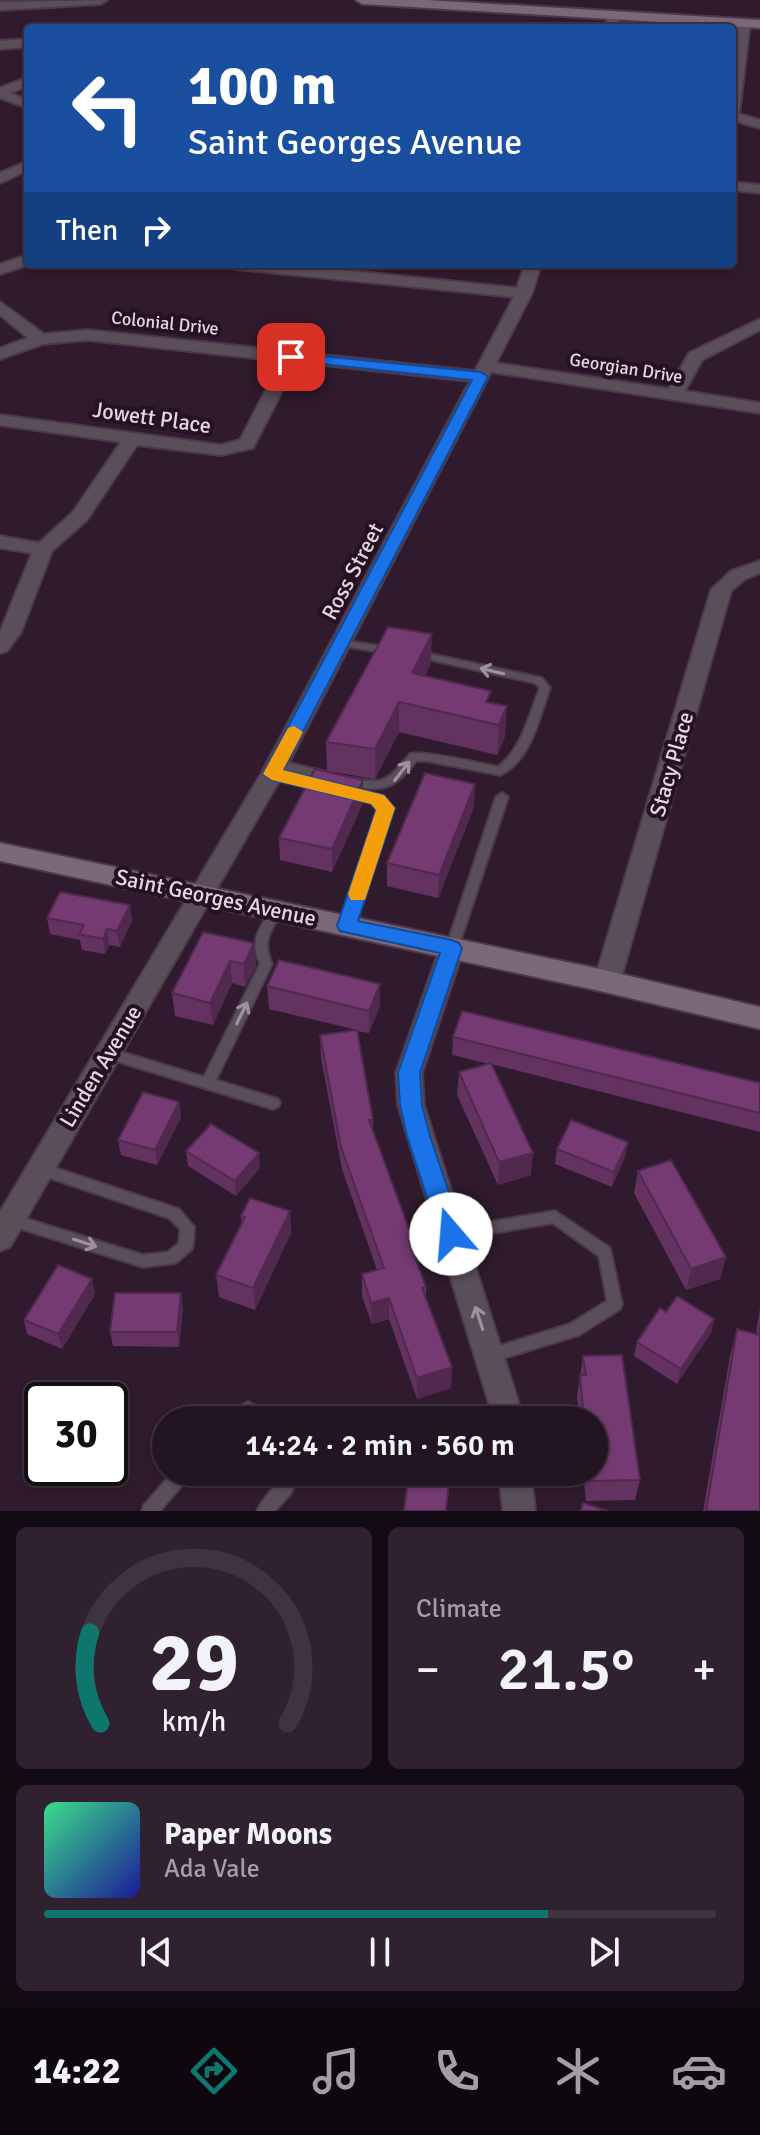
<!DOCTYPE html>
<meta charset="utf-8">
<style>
:root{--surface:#231422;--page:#2f212f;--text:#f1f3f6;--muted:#a39ea5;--line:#403340;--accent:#0f766e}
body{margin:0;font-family:Signika,sans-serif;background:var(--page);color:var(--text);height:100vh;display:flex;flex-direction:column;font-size:30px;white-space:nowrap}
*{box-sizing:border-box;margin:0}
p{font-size:26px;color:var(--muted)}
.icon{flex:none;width:44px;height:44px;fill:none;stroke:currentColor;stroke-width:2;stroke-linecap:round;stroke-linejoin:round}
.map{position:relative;height:1511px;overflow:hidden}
.panel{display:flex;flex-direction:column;gap:16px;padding:16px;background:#130b13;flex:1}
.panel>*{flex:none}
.guide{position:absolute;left:24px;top:24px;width:712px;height:244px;border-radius:8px;box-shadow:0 2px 6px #0004,0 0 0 2px var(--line);background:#1a4fa0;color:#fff;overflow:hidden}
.speed{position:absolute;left:24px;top:1382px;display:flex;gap:16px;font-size:40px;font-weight:700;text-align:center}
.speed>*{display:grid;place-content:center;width:104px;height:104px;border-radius:50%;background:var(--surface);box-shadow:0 2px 6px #0004,0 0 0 2px var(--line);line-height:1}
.speed .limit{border:4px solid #111;border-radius:12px;background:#fff;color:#111}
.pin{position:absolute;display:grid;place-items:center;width:68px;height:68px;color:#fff;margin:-34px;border-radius:16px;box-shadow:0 4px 12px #0006}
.me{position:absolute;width:88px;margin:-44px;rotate:342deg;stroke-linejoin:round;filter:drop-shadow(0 0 6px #0008)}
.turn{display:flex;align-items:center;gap:28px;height:168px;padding:0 32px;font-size:36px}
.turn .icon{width:104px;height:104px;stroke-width:2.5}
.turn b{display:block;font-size:56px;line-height:68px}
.then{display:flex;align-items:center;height:76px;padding:0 32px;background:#0003;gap:16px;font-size:30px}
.big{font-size:60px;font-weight:600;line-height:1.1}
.panel .tile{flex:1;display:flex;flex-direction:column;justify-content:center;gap:12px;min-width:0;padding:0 28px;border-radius:12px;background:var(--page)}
.panel .dial{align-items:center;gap:0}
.dial svg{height:208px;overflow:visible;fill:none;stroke:var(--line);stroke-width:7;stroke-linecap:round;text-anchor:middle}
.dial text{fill:var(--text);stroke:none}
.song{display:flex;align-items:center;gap:24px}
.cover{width:96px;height:96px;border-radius:12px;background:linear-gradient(135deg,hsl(150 70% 55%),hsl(240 70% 35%))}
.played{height:8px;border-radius:4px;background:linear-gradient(90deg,var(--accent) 75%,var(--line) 75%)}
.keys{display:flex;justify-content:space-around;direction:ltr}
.heat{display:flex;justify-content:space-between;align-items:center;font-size:44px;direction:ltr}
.panel .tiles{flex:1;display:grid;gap:16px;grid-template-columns:1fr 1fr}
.tile:last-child{grid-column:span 2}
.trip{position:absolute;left:152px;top:1406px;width:456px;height:80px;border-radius:40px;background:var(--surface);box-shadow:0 2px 6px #0004,0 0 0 2px var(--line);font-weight:600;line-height:80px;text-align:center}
.dock{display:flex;height:128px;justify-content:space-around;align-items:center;background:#0e080e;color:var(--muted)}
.dock .icon{width:56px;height:56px}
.dock .active{color:var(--accent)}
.dock b{font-size:36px;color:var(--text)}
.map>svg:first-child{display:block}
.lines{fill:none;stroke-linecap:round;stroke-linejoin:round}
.lane-casing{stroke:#4c384b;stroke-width:4}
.street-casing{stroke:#4c384b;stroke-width:4}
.secondary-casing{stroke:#4c384b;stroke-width:4}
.lane{fill:#5a4f59;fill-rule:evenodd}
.street{fill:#5a4f59;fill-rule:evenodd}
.secondary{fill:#796877;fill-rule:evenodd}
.wall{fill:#643261}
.shaded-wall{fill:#51294f}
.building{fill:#743a71;stroke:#51294f;stroke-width:2}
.oneway{stroke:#9f929e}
.route{fill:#1a73e8;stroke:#114b97;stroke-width:2}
.slow{fill:#f59e0b}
.labels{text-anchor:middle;stroke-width:8;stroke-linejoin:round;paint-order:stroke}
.far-street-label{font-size:18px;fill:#e4d6e3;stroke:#251024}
.street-label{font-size:22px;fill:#e4d6e3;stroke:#251024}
</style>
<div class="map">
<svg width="760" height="1511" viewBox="0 0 760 1511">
<rect width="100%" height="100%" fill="#2f1a2e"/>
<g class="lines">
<g class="lane-casing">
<g id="lane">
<path d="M341 640 392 648 397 651 392 654 337 645 336 643Z"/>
<path d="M417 651 542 678 550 688C539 717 532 760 500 775L427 761H416C395 789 382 793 348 785L346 782 352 778C376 783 386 784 402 763 404 762 408 755 410 754 421 749 483 764 498 767 523 747 528 717 540 688L535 683 413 656 412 654 413 652Z"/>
<path d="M277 760 327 772 333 776 327 780 273 767 271 764Z"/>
<path d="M272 770 322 782 328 786 322 790 268 777 266 774 268 771Z"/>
<path d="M350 789C367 793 391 794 391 816L353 926 351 929H343L341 926 379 816V809L373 802 346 796 344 793 346 790Z"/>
<path d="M502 793 508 797 458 948 456 951H448L446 948 496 797Z"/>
<path d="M277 906 281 907 283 910C271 931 261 940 272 964L216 1080 278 1099 280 1103 278 1107 273 1109 103 1057 102 1053 103 1049 108 1048 204 1077 260 964C249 939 260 928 273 907Z"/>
<path d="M40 1163 179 1209 194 1227 193 1246 191 1250 176 1263 143 1267 6 1224 4 1220 6 1216 11 1214 143 1255 168 1252 179 1243 180 1229 169 1218 35 1173 33 1169 35 1165Z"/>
<path d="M555 1211 610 1248 622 1304 620 1309 579 1335 491 1362 486 1360 483 1355 486 1350 570 1324 607 1301 599 1256 553 1223 452 1240 447 1238 445 1234 447 1230 452 1228Z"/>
<path d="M248 1402 275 1415 278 1420H254L248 1417 243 1420H221L224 1415Z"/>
<path d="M173 1472H191L189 1477 160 1511H142L144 1505Z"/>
<path d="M282 1472H298L291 1493 275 1511H257C264 1496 277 1487 282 1472Z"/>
</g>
</g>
<g class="street-casing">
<g id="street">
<path d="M107 0 101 4 0 10V2Z"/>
<path d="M614 12 620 16 617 28H605L608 16Z"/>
<path d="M744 19 750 23 739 114 760 120V128L732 120V66L738 23Z"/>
<path d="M28 39V47L0 49V41Z"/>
<path d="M28 77V86L10 93 28 100V108L0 98V88Z"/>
<path d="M28 161V170L0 183V173Z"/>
<path d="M732 182 760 185V193L732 190Z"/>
<path d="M28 255V264H31L0 274V264Z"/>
<path d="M229 264H283L517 288 525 264H541L532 293 496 363 669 389 689 353 760 319V330L702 360 685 391 760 403V413L491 372 283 774 10 1247 0 1251V1212L261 774 470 381 297 362 253 448 221 455 137 445 87 520 52 551 21 632 7 651 0 653V632L32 553 0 548V536L39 543 73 512 121 442 0 425V415L221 445 240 440 281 361 87 340 43 344 0 359V348L28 338 0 315V302L44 334 87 330 475 371 514 297 237 269Z"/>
<path d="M760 561V573L745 579 731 591 620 982 616 989 607 992 598 989 594 982 711 590 731 571Z"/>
<path d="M452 939 461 941 464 948 422 1073 424 1105 524 1420H494L398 1105 396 1073 440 948 443 941Z"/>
<path d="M499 1472H531L535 1511H503Z"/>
</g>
</g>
<g class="secondary-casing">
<g id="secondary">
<path d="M356 0H427L760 20V28L362 4Z"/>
<path d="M0 843 600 969 760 1007V1029L600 991 0 861Z"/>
</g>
</g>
<use href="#lane" class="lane"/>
<use href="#street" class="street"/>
<use href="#secondary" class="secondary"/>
</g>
<g class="wall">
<path d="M431 663 425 676 491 703 505 736 497 755 399 732 375 779 327 771 326 742Z"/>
<path d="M363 780V803L332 872 280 860 279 838Z"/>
<path d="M474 807 438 898 387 886V863Z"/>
<path d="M47 918 132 920 120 947 109 945 105 954 82 950 80 940 50 934Z"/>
<path d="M254 943 256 966 245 987 232 983 213 1025 175 1016 172 993Z"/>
<path d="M267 986 380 1006 369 1033 357 1031 373 1120V1130L413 1240V1251L426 1287V1298L452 1367 451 1388 417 1399 389 1319 372 1324 362 1296V1274L377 1270 342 1169 321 1058 320 1035 357 1030 269 1009Z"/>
<path d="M453 1037 760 1083V1132L491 1064 531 1175 498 1185 457 1095 459 1072 489 1064 452 1055Z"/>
<path d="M179 1102 181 1117 157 1165 121 1155 118 1140Z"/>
<path d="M557 1149 625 1157 612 1187 555 1164Z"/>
<path d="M186 1151 260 1168 236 1196 188 1166Z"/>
<path d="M638 1171 726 1257 720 1279 686 1290 634 1193Z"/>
<path d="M290 1211 291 1233 255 1310 219 1297 216 1275 242 1224 241 1216Z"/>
<path d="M92 1279 95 1294 62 1349 27 1334 24 1320Z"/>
<path d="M183 1308 179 1347 113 1346 110 1332Z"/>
<path d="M760 1308V1511H703L730 1356 737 1329 756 1334Z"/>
<path d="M714 1319 711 1333 677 1384 634 1356 637 1342Z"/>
<path d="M583 1356 640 1480 635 1500 586 1501 583 1472H594V1420H579L577 1396Z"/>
</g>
<g class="shaded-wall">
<path d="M432 634 431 663 411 702 412 673Z"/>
<path d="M399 702V732L375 779V749Z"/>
<path d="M507 706 505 736 497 755 499 725Z"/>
<path d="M363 780V803L332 872V849Z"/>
<path d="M475 784 474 807 438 898 439 875Z"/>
<path d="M130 905 132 920 120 947 117 931Z"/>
<path d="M107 929 109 945 105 954 103 939Z"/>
<path d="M254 943 256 966 245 987 244 964Z"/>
<path d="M230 961 232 983 213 1025 210 1003Z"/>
<path d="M380 984V1006L369 1033V1011Z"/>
<path d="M179 1102 181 1117 157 1165 155 1150Z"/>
<path d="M628 1142 625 1157 612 1187 614 1172Z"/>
<path d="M259 1153 260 1168 236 1196 235 1181Z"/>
<path d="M533 1153 531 1175 498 1185 499 1162Z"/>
<path d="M290 1211 291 1233 255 1310 253 1288Z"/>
<path d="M726 1257 720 1279 686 1290 691 1269Z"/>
<path d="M92 1279 95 1294 62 1349 58 1334Z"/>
<path d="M181 1293 183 1308 179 1347 177 1332Z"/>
<path d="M389 1298V1319L372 1324 371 1303Z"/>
<path d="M714 1319 711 1333 677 1384 681 1369Z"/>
<path d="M452 1367 451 1388 417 1399V1378Z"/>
</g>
<g class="building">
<path d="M388 627 432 634 412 673 491 691 486 702 507 706 499 725 399 702 375 749 326 742Z"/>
<path d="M315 769 363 780 332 849 279 838Z"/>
<path d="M425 773 475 784 439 875 387 863Z"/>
<path d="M60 892 130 905 117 931 107 929 103 939 79 934 84 925 47 918Z"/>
<path d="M203 932 254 943 244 964 230 961 210 1003 172 993Z"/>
<path d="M279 960 380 984 369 1011 267 986Z"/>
<path d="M462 1011 760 1083V1113L453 1037Z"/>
<path d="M357 1030 373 1120H369L413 1240 409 1241 426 1287 422 1288 452 1367 417 1378 389 1298 371 1303 362 1274 384 1268 341 1147 320 1035Z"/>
<path d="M491 1063 533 1153 499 1162 459 1072Z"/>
<path d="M143 1092 179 1102 155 1150 118 1140Z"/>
<path d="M571 1120 628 1142 614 1172 557 1149Z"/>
<path d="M211 1124 259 1153 235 1181 186 1151Z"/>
<path d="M671 1160 726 1257 691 1269 638 1171Z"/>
<path d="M250 1198 290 1211 253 1288 216 1275 245 1217 241 1216Z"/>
<path d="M58 1265 92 1279 58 1334 24 1320Z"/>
<path d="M115 1293H181L177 1332H110Z"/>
<path d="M677 1296 714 1319 681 1369 637 1342 660 1308 666 1312Z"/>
<path d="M760 1327V1511H706L737 1329 759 1335Z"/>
<path d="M622 1355 640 1480 589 1481V1472H594V1420H584L580 1375H586L583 1356Z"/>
<path d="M416 1409 456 1414V1420H415Z"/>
<path d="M409 1472H450L446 1511H404Z"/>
<path d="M583 1503 608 1511H581Z"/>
</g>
<defs><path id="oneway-shaft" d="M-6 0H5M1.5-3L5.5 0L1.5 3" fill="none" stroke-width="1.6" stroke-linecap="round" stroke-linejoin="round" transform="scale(2)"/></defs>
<g class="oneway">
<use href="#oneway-shaft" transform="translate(492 671) rotate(-167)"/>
<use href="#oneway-shaft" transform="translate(402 771) rotate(-52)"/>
<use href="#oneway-shaft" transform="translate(242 1013) rotate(-64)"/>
<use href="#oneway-shaft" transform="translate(85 1243) rotate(18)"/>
<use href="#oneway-shaft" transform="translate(479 1318) rotate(-108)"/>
</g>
<path class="route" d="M291 353 481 372 488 377 283 770 384 795 395 808 358 921 452 940 459 943 462 948 420 1073 422 1105 430 1136 463 1234 460 1242 451 1245 443 1242 439 1234 407 1136 400 1105 398 1073 440 953 340 931 337 926 376 810 371 804 272 780 263 774 472 380 286 360 284 357Z"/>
<path class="slow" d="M294 726 303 732 283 770 384 795 395 808 365 900H351L348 894 376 810 371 804 272 780 263 774 288 728Z"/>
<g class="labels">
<g class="far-street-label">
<text transform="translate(165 323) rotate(6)" y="6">Colonial Drive</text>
<text transform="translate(626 368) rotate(9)" y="6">Georgian Drive</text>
</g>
<g class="street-label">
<text transform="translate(152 417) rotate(8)" y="8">Jowett Place</text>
<text transform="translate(352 571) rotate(-62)" y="8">Ross Street</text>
<text transform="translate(671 764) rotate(-74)" y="8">Stacy Place</text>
<text transform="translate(216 897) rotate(12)" y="8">Saint Georges Avenue</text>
<text transform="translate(100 1066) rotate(-59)" y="8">Linden Avenue</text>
</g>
</g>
</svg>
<div class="speed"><div class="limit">30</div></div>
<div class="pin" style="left:291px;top:357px;background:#d93025"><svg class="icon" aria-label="arrive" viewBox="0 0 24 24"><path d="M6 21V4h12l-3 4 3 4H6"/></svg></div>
<svg class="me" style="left:451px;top:1234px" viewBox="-20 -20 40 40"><circle r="19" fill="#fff"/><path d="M0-13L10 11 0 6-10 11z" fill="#1a73e8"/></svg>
<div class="trip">14:24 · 2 min · 560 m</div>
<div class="guide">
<div class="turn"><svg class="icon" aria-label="left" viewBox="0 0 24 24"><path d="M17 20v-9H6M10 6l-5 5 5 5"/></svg><div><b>100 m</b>Saint Georges Avenue</div></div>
<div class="then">Then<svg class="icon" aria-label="right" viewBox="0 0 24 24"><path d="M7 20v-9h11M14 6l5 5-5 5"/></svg></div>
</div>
</div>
<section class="panel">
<div class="tiles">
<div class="tile dial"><svg viewBox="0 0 100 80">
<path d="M14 69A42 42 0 1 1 86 69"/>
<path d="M14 69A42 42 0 0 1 10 34" stroke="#0f766e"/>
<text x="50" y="56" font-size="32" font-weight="700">29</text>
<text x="50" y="72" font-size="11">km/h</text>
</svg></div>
<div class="tile"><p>Climate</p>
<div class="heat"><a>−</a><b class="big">21.5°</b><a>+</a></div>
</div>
<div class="tile">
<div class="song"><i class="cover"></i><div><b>Paper Moons</b><p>Ada Vale</p></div></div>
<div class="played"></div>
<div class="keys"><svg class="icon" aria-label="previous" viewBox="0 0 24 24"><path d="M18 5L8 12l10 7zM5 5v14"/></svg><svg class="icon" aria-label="pause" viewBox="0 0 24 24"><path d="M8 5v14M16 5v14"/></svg><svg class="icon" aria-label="next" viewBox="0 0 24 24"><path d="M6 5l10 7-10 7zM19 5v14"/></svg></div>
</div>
</div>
</section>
<nav class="dock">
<b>14:22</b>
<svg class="icon active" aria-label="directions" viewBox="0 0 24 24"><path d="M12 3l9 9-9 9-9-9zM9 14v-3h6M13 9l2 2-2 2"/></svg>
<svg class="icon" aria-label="music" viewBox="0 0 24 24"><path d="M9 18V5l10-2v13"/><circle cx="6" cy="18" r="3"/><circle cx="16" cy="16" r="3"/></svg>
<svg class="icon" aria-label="phone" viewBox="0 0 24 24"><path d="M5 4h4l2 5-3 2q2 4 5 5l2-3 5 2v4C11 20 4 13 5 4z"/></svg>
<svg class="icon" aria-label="climate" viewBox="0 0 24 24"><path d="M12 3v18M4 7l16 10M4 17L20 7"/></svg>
<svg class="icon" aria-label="car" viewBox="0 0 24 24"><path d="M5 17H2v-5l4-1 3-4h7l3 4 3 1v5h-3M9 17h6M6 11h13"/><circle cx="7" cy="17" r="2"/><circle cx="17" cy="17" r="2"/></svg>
</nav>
